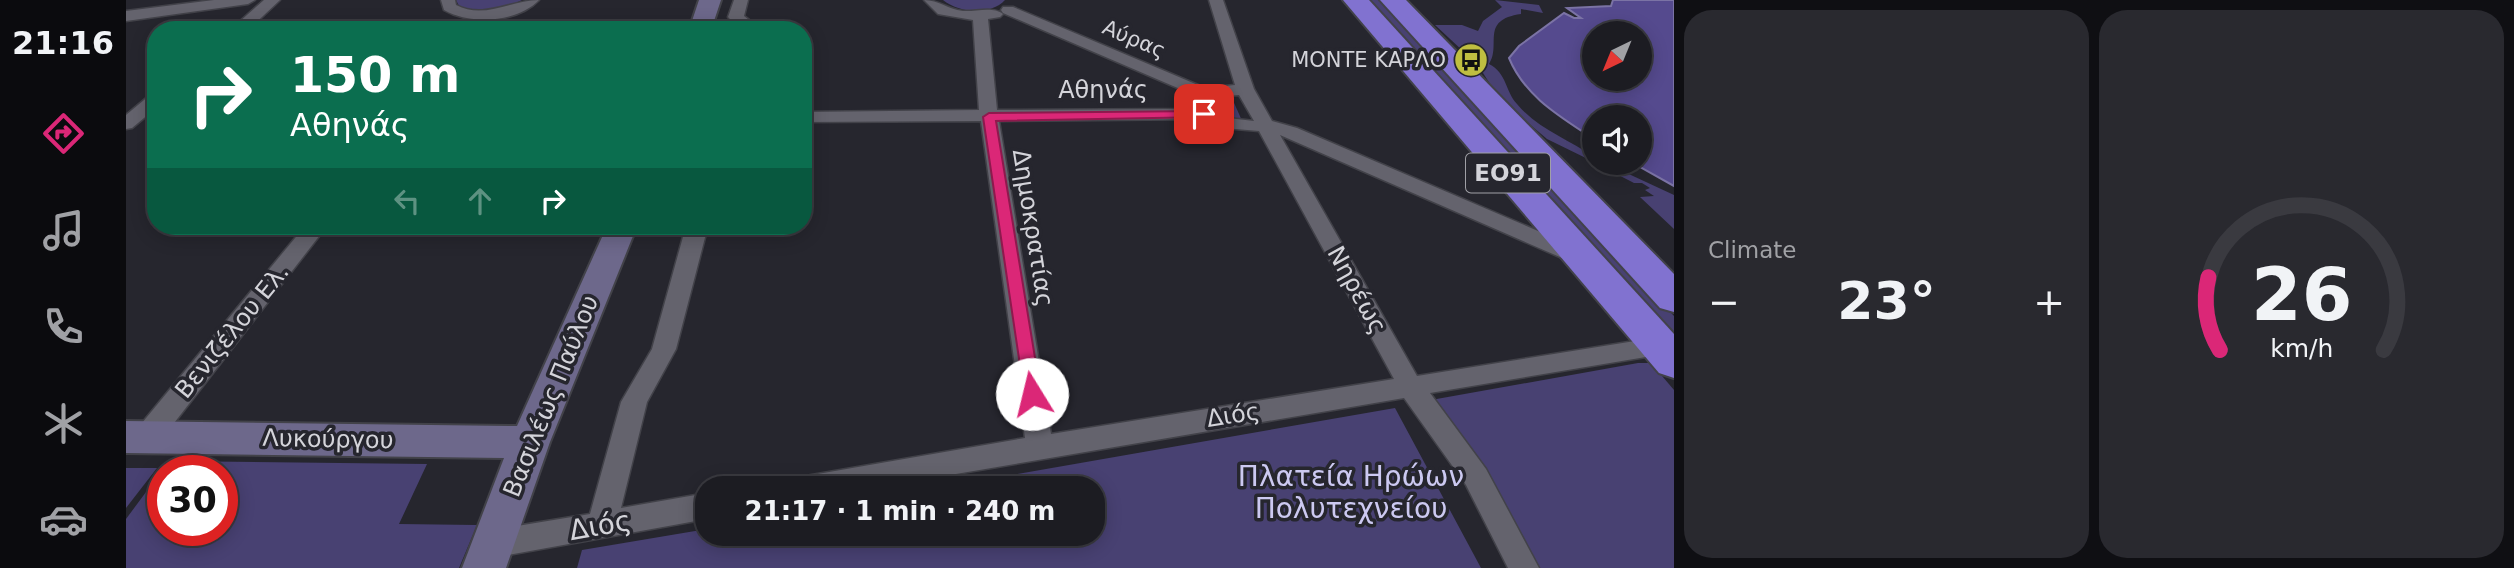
<!DOCTYPE html>
<meta charset="utf-8">
<style>
:root{--surface:#1c1c22;--page:#29292f;--text:#f1f3f6;--muted:#a0a1a5;--line:#3a3a40;--accent:#db2777}
body{margin:0;font-family:"DejaVu Sans",sans-serif;background:var(--page);color:var(--text);height:100vh;display:flex;flex-direction:column;font-size:26px;white-space:nowrap}
*{box-sizing:border-box;margin:0}
p{font-size:23px;color:var(--muted)}
.icon{flex:none;width:38px;height:38px;fill:none;stroke:currentColor;stroke-width:2;stroke-linecap:round;stroke-linejoin:round}
.map{position:relative;flex:1;overflow:hidden}
.drawer{display:flex;flex-direction:column;gap:10px;padding:10px;background:#0f0f13;width:840px}
.drawer>*{flex:none}
.guide{position:absolute;left:21px;top:21px;width:665px;height:214px;border-radius:28px;box-shadow:0 4px 18px #0003,0 0 0 2px var(--line);background:#0b6e4f;color:#fff;overflow:hidden}
.needle{width:46px;rotate:223deg}
.tools{position:absolute;left:1456px;top:21px;display:grid;gap:14px}
.tools a{display:grid;place-items:center;width:70px;height:70px;border-radius:50%;background:var(--surface);box-shadow:0 4px 18px #0003,0 0 0 2px var(--line);font-size:35px}
.speed{position:absolute;left:21px;top:455px;display:flex;gap:14px;font-size:35px;font-weight:700;text-align:center}
.speed>*{display:grid;place-content:center;width:91px;height:91px;border-radius:50%;background:var(--surface);box-shadow:0 4px 18px #0003,0 0 0 2px var(--line);line-height:1}
.speed .limit{border:10px solid #d22;background:#fff;color:#111}
.pin{position:absolute;display:grid;place-items:center;width:60px;height:60px;color:#fff;margin:-30px;border-radius:14px;box-shadow:0 4px 10px #0006}
.me{position:absolute;width:77px;margin:-38px;rotate:351deg;stroke-linejoin:round;filter:drop-shadow(0 0 5px #0008)}
.turn{display:flex;align-items:center;gap:24px;height:147px;padding:0 28px;font-size:32px}
.turn .icon{width:91px;height:91px;stroke-width:2.5}
.turn b{display:block;font-size:49px;line-height:60px}
.lanes{display:flex;align-items:center;height:66px;padding:0 28px;background:#0003;justify-content:center;gap:35px;direction:ltr}
.lanes .off{opacity:.35}
.big{font-size:52px;font-weight:700;line-height:1.1}
.drawer .card{flex:1;display:flex;flex-direction:column;justify-content:center;gap:10px;min-width:0;padding:0 24px;border-radius:28px;background:var(--page)}
.drawer .dial{align-items:center;gap:0}
.dial svg{height:182px;overflow:visible;fill:none;stroke:var(--line);stroke-width:7;stroke-linecap:round;text-anchor:middle}
.dial text{fill:var(--text);stroke:none}
.heat{display:flex;justify-content:space-between;align-items:center;font-size:38px;direction:ltr}
.drawer .tiles{flex:1;display:grid;gap:10px;grid-template-columns:repeat(2,1fr)}
.trip{position:absolute;left:569px;top:476px;width:410px;height:70px;border-radius:28px;background:var(--surface);box-shadow:0 4px 18px #0003,0 0 0 2px var(--line);font-weight:700;line-height:70px;text-align:center}
main{display:flex;flex:1;min-height:0}
.tab-bar{display:flex;flex-direction:column;width:126px;justify-content:space-around;align-items:center;background:#0b0b0e;color:var(--muted)}
.tab-bar .icon{width:49px;height:49px}
.tab-bar .on{color:var(--accent)}
.tab-bar b{font-size:32px;color:var(--text)}
.map>svg:first-child{display:block}
.green{fill:#484172;fill-rule:evenodd}
.water{fill:#554a8e;stroke:#7b73a5;stroke-width:2;fill-rule:evenodd}
.lines{fill:none;stroke-linecap:round;stroke-linejoin:round}
.street-casing{stroke:#424249;stroke-width:3}
.secondary-casing{stroke:#424249;stroke-width:4}
.highway-casing{stroke:#424249;stroke-width:4}
.street{fill:#64636d;fill-rule:evenodd}
.secondary{fill:#6d688b;fill-rule:evenodd}
.highway{fill:#8172d0;fill-rule:evenodd}
.route{fill:#db2777;stroke:#8e194d;stroke-width:2}
.labels{text-anchor:middle;stroke-width:7;stroke-linejoin:round;paint-order:stroke}
.far-street-label{font-size:21px;fill:#d4d4da;stroke:#26262e}
.far-poi-label{font-size:21px;fill:#d4d4da;stroke:#26262e;text-anchor:end}
.shield{fill:#26262e;stroke:#a0a0a6;stroke-width:2}
.shield-label{font-size:23px;font-weight:bold;fill:#d4d4da}
.street-label{font-size:24px;fill:#d4d4da;stroke:#26262e}
.near-park-label{font-size:28px;fill:#ccc9f1;stroke:#26262e}
.near-street-label{font-size:28px;fill:#d4d4da;stroke:#26262e}
</style>
<main>
<nav class="tab-bar">
<b>21:16</b>
<svg class="icon on" aria-label="directions" viewBox="0 0 24 24"><path d="M12 3l9 9-9 9-9-9zM9 14v-3h6M13 9l2 2-2 2"/></svg>
<svg class="icon" aria-label="music" viewBox="0 0 24 24"><path d="M9 18V5l10-2v13"/><circle cx="6" cy="18" r="3"/><circle cx="16" cy="16" r="3"/></svg>
<svg class="icon" aria-label="phone" viewBox="0 0 24 24"><path d="M5 4h4l2 5-3 2q2 4 5 5l2-3 5 2v4C11 20 4 13 5 4z"/></svg>
<svg class="icon" aria-label="climate" viewBox="0 0 24 24"><path d="M12 3v18M4 7l16 10M4 17L20 7"/></svg>
<svg class="icon" aria-label="car" viewBox="0 0 24 24"><path d="M5 17H2v-5l4-1 3-4h7l3 4 3 1v5h-3M9 17h6M6 11h13"/><circle cx="7" cy="17" r="2"/><circle cx="17" cy="17" r="2"/></svg>
</nav>
<div class="map">
<svg width="1548" height="568" viewBox="0 0 1548 568">
<rect width="100%" height="100%" fill="#26262e"/>
<g class="green">
<path d="M330 0H396C377 10 354 14 333 6Z"/>
<path d="M817 0H879C864 16 833 13 817 0Z"/>
<path d="M1240 0H1255L1548 316V342Z"/>
<path d="M1369 0 1413 5 1417 13 1395 9V14C1353 20 1376 45 1363 64 1381 73 1379 91 1391 104 1412 129 1442 139 1468 157V162L1421 139 1401 122 1364 84 1352 65 1309 25H1336L1352 31 1357 21 1376 7Z"/>
<path d="M1105 96 1117 123 1091 118 1078 108 1079 102 1086 98Z"/>
<path d="M1469 163H1479L1548 195V229L1514 197 1528 196 1519 190 1524 188 1516 183H1508Z"/>
<path d="M1512 363H1525L1548 390V568H1403L1305 400Z"/>
<path d="M1269 408 1355 568H451L456 550 581 529V534H966V488H811Z"/>
<path d="M43 461 301 464 273 524 351 525 333 568H0V519ZM37 471H96V530H37Z"/>
<path d="M0 468H31L0 508Z"/>
</g>
<path class="water" d="M1487 0H1548V186L1507 163H1514V117H1468V139C1435 117 1399 97 1383 58L1393 46 1438 13 1448 18H1455L1441 8 1485 6ZM1468 33H1514V79H1468Z"/>
<g class="lines">
<g class="street-casing">
<g id="street">
<path d="M88 0H129L122 4 0 21V11Z"/>
<path d="M138 0H154L122 30H104Z"/>
<path d="M315 0H329L330 5C358 20 385 0 413 0 391 23 344 25 318 10Z"/>
<path d="M608 0H622L618 16 627 23 630 30H614L602 17Z"/>
<path d="M798 0C813 0 821 9 837 11 849 12 867 6 877 14L874 17 862 19 871 110 1066 109 1064 106 1068 95 877 13 875 10 877 7H887L1079 88 1109 85 1083 0H1097L1128 89 1146 121 1171 128 1459 251 1462 256 1459 261 1451 263 1443 261 1154 135 1291 376 1534 337 1548 342V361L1532 355 1304 393 1360 469 1413 568H1382L1340 485 1278 398 747 488H666L670 479 680 476 899 438 855 121 677 122V112L853 110 847 20 812 14ZM1113 95 1128 121 1102 118 1080 109 1084 97ZM1075 119 1098 128 1133 131 1268 379 925 434 873 121Z"/>
<path d="M30 94V108L6 128 0 129V115L24 95Z"/>
<path d="M179 226H201L31 445 21 448 11 445 7 437 11 429Z"/>
<path d="M560 226H582L550 349 521 402 495 508 581 493V519L366 558 355 554 351 544 355 534 366 530 464 514 495 402 526 349Z"/>
</g>
</g>
<g class="secondary-casing">
<g id="secondary">
<path d="M573 0H595L585 30H563Z"/>
<path d="M481 226H511L424 442 380 568H336L378 458 0 453V421L391 426Z"/>
</g>
</g>
<g class="highway-casing">
<g id="highway">
<path d="M1217 0H1243L1548 334V378L1533 373Z"/>
<path d="M1254 0H1280L1548 274V312L1534 308Z"/>
</g>
</g>
<use href="#street" class="street"/>
<use href="#secondary" class="secondary"/>
<use href="#highway" class="highway"/>
</g>
<path class="route" d="M1078 111 1082 112V117L870 121 915 394 912 399H899L857 117 863 113Z"/>
<defs>
<g id="bus-disc" transform="scale(1.75)"><circle r="9.5" fill="#bfbe41" stroke="#26262e"/><path d="M-5-6H5V4H4V6H2V4H-2V6H-4V4H-5ZM-3.5-4V0h7V-4ZM-3.5 1.2v1.5H-2V1.2ZM2 1.2v1.5H3.5V1.2Z" fill="#111"/></g>
</defs>
<g fill-rule="evenodd">
<use href="#bus-disc" x="1345" y="60"/>
</g>
<g class="labels">
<g class="far-street-label">
<text transform="translate(1008 39) rotate(23)" y="7">Αύρας</text>
</g>
<g class="far-poi-label">
<text x="1320" y="67">ΜΟΝΤΕ ΚΑΡΛΟ</text>
</g>
<rect class="shield" x="1340" y="153.5" width="84" height="39" rx="5"/>
<g class="shield-label">
<text x="1382" y="181">ΕΟ91</text>
</g>
<g class="street-label">
<text x="977" y="98">Αθηνάς</text>
<text transform="translate(907 228) rotate(81)" y="8">Δημοκρατίας</text>
<text transform="translate(1231 290) rotate(61)" y="8">Νηρέως</text>
<text transform="translate(106 331) rotate(-51)" y="8">Βενιζέλου Ελ.</text>
<text transform="translate(425 396) rotate(-68)" y="8">Βασιλέως Παύλου</text>
<text transform="translate(1107 415) rotate(-9)" y="8">Διός</text>
<text transform="translate(202 439) rotate(1)" y="8">Λυκούργου</text>
</g>
<g class="near-park-label">
<text x="1225" y="486">Πλατεία Ηρώων<tspan x="1225" dy="32">Πολυτεχνείου</tspan></text>
</g>
<g class="near-street-label">
<text transform="translate(474 525) rotate(-10)" y="10">Διός</text>
</g>
</g>
</svg>
<div class="tools">
<a><svg class="needle" viewBox="-14 -14 28 28"><path d="M0-13l5 13h-10z" fill="#e53935"/><path d="M0 13l5-13h-10z" fill="#a0a1a5"/></svg></a>
<a><svg class="icon" aria-label="sound" viewBox="0 0 24 24"><path d="M4 9h4l5-4v14l-5-4H4zM17 9q2 3 0 6"/></svg></a>
</div>
<div class="speed"><div class="limit">30</div></div>
<div class="pin" style="left:1078px;top:114px;background:#d93025"><svg class="icon" aria-label="arrive" viewBox="0 0 24 24"><path d="M6 21V4h12l-3 4 3 4H6"/></svg></div>
<svg class="me" style="left:906px;top:394px" viewBox="-20 -20 40 40"><circle r="19" fill="#fff"/><path d="M0-13L10 11 0 6-10 11z" fill="#db2777"/></svg>
<div class="trip">21:17 · 1 min · 240 m</div>
<div class="guide">
<div class="turn"><svg class="icon" aria-label="right" viewBox="0 0 24 24"><path d="M7 20v-9h11M14 6l5 5-5 5"/></svg><div><b>150 m</b>Αθηνάς</div></div>
<div class="lanes"><svg class="icon off" aria-label="left" viewBox="0 0 24 24"><path d="M17 20v-9H6M10 6l-5 5 5 5"/></svg><svg class="icon off" aria-label="ahead" viewBox="0 0 24 24"><path d="M12 20V5M6 11l6-6 6 6"/></svg><svg class="icon" aria-label="right" viewBox="0 0 24 24"><path d="M7 20v-9h11M14 6l5 5-5 5"/></svg></div>
</div>
</div>
<section class="drawer">
<div class="tiles">
<div class="card"><p>Climate</p>
<div class="heat"><a>−</a><b class="big">23°</b><a>+</a></div>
</div>
<div class="card dial"><svg viewBox="0 0 100 80">
<path d="M14 69A42 42 0 1 1 86 69"/>
<path d="M14 69A42 42 0 0 1 9 37" stroke="#db2777"/>
<text x="50" y="56" font-size="32" font-weight="700">26</text>
<text x="50" y="72" font-size="11">km/h</text>
</svg></div>
</div>
</section>
</main>
